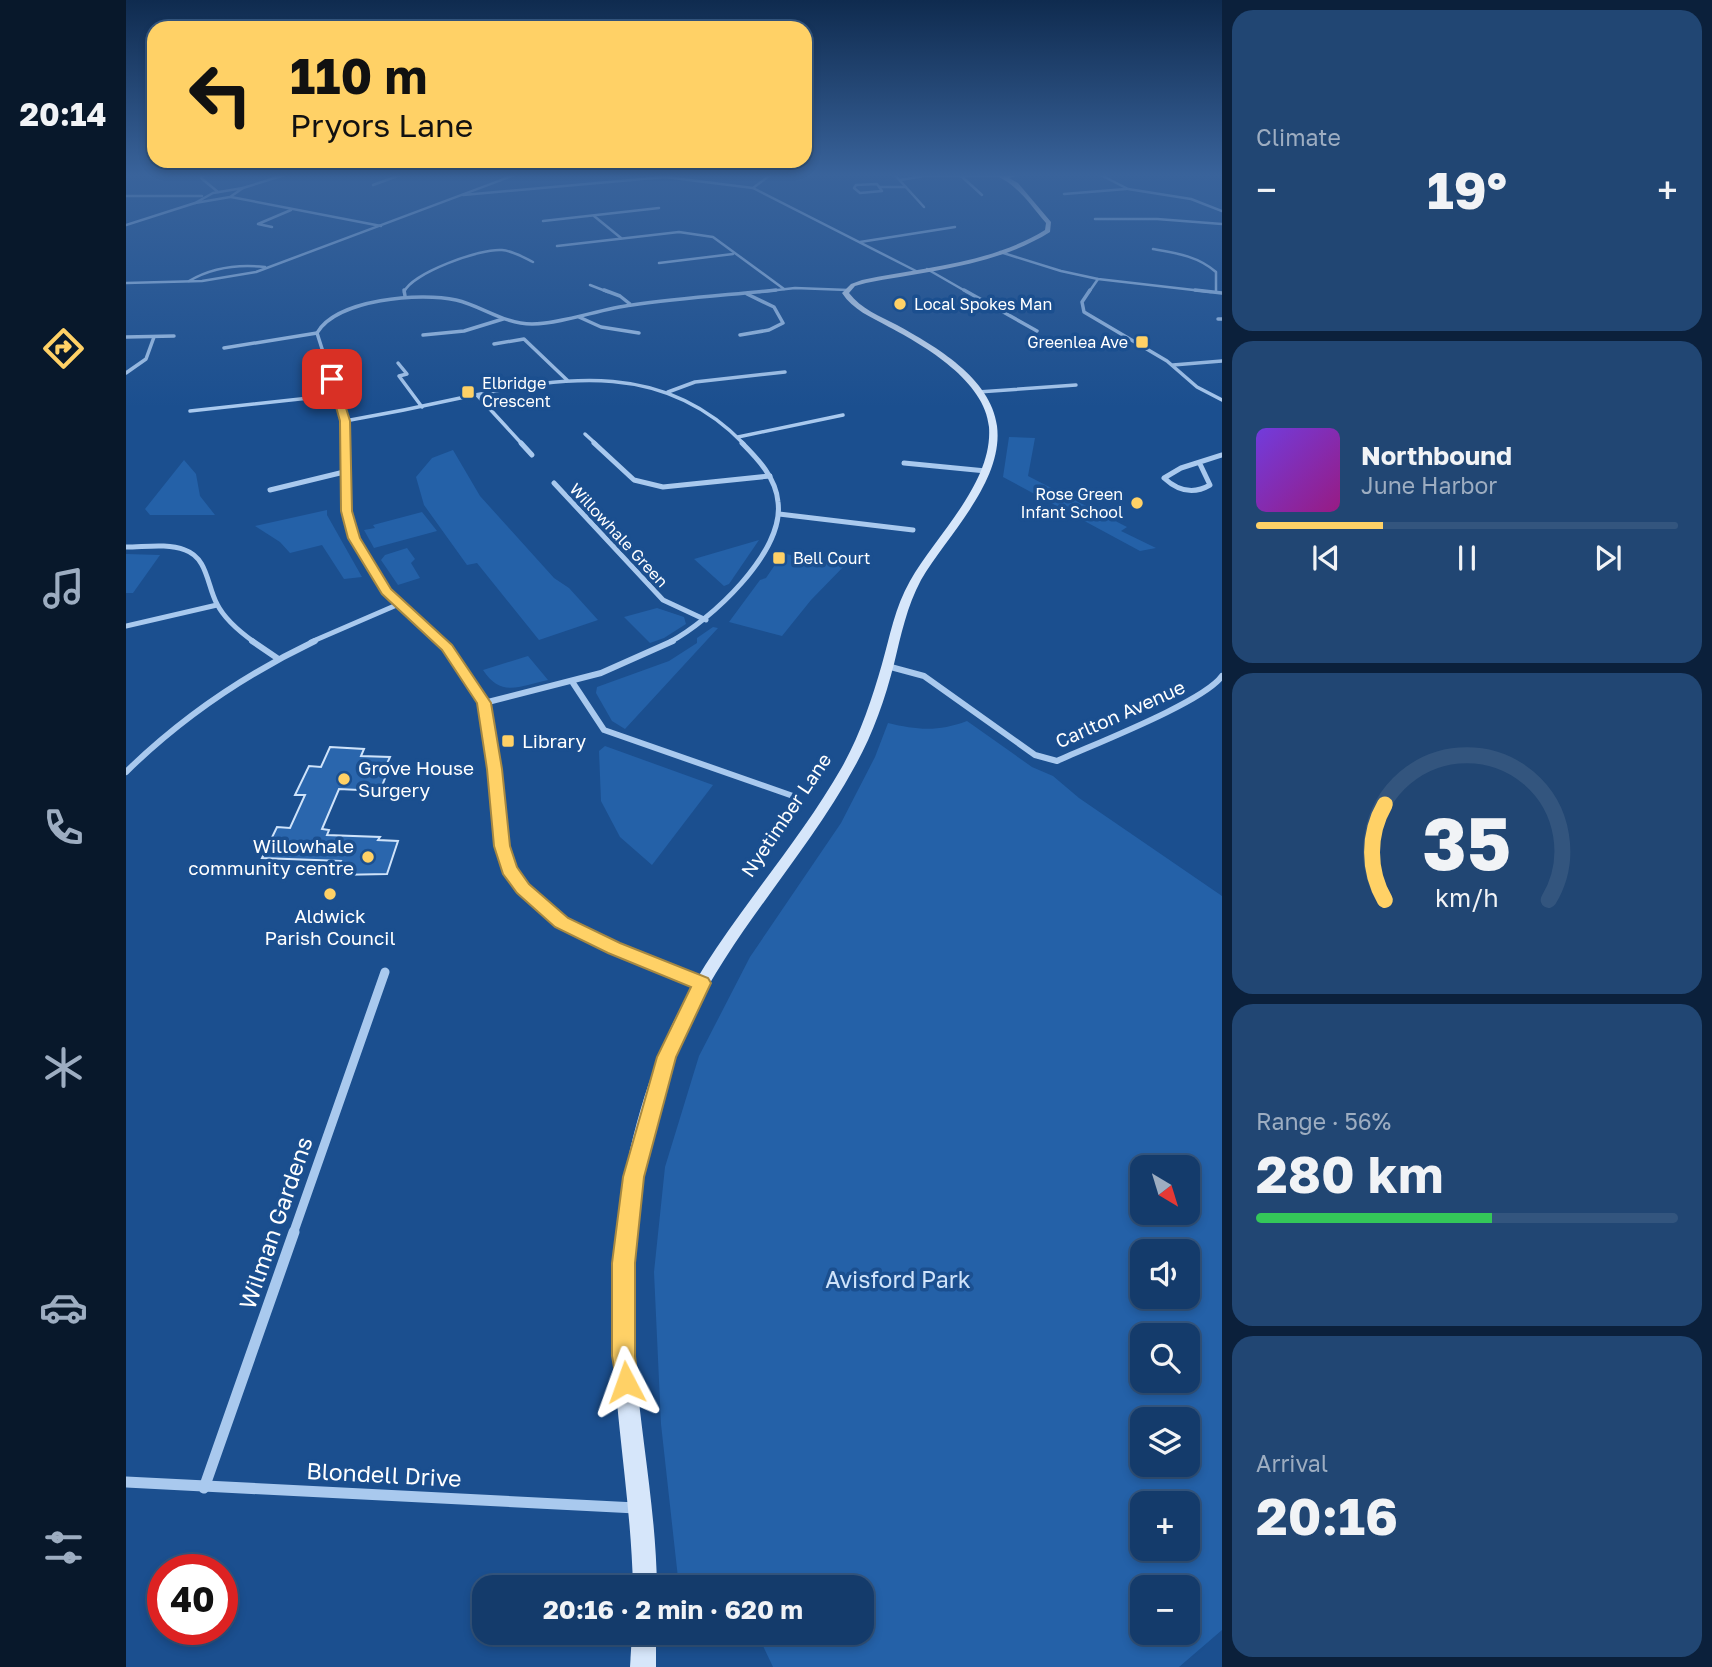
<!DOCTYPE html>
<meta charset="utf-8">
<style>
:root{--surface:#143b6b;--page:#214673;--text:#f1f3f6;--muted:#9dadc1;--line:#33557e;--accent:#ffd166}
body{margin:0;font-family:"Golos Text",sans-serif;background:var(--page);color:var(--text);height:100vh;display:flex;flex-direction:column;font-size:26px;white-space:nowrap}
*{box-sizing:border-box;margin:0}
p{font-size:23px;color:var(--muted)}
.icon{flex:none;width:38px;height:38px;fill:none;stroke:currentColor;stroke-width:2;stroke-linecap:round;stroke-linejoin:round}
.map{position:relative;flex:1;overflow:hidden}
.side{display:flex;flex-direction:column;gap:10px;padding:10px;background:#0b203b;width:490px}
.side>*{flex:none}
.guide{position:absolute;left:21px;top:21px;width:665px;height:147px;border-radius:21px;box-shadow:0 4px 10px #0003,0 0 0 2px var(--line);background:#ffd166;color:#111;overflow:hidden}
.needle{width:46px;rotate:142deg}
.buttons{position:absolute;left:1004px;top:1155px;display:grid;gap:14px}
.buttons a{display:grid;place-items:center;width:70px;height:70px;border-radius:14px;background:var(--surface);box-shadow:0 4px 10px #0003,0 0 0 2px var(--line);font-size:35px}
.speed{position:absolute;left:21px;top:1554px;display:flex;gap:14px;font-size:35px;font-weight:700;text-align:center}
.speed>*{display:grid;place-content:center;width:91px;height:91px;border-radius:50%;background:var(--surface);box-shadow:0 4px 10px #0003,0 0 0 2px var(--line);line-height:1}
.speed .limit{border:10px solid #d22;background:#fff;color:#111}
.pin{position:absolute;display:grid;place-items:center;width:60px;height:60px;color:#fff;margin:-30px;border-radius:14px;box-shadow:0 4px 10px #0006}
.me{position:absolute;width:77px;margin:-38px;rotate:356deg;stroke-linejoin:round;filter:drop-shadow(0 0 5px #0008)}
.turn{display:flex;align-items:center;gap:24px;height:147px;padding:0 28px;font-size:32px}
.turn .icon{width:91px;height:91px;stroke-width:2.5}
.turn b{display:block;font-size:49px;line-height:60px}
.big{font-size:52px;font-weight:700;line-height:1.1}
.side .card{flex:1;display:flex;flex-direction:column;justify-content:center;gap:10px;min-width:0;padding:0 24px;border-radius:21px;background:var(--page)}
.side .dial{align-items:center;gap:0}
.dial svg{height:182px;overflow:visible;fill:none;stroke:var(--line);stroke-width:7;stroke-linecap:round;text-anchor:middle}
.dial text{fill:var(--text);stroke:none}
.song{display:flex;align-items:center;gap:21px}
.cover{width:84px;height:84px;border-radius:10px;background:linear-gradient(135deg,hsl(260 70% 55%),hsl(310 70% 35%))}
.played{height:7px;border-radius:4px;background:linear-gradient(90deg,var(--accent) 30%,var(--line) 30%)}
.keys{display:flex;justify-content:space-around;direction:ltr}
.heat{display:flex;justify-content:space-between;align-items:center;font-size:38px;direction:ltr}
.charge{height:10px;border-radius:5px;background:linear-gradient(90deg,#34c759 56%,var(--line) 0)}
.trip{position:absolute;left:346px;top:1575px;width:402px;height:70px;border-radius:21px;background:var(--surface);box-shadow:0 4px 10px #0003,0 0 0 2px var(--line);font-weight:700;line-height:70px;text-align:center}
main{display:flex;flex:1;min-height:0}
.tab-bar{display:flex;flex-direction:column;width:126px;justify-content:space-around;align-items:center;background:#08182b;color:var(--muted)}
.tab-bar .icon{width:49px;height:49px}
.tab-bar .current{color:var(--accent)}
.tab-bar b{font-size:32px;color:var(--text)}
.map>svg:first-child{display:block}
.green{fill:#2461a8;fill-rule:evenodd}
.building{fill:#2a66ad;stroke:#cfe3fa;stroke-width:2}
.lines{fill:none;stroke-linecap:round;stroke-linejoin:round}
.street-far5{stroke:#a9c9ee;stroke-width:2.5}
.street-far4{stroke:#a9c9ee;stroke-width:3.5}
.street-far3{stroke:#a9c9ee;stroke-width:5}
.street-far2{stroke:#a9c9ee;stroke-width:6}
.street-far1{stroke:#a9c9ee;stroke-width:9}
.street{stroke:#a9c9ee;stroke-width:11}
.secondary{fill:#d6e6fa;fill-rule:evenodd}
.route{fill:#ffd166;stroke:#a68842;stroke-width:2}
.poi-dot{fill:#ffd166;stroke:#1b4f8f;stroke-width:2.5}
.labels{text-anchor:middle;stroke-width:7;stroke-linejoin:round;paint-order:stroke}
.far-poi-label{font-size:16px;fill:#fff;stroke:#1b4f8f;text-anchor:start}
.far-street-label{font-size:16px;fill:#fff;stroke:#1b4f8f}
.street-label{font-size:19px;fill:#fff;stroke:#1b4f8f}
.poi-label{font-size:19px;fill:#fff;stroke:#1b4f8f;text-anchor:start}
.near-street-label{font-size:23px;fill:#fff;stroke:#1b4f8f}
.near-park-label{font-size:23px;fill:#cfe3fa;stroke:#1b4f8f}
</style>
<main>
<nav class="tab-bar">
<b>20:14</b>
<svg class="icon current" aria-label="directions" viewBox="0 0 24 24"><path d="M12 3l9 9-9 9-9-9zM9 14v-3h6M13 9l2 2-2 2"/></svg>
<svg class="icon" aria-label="music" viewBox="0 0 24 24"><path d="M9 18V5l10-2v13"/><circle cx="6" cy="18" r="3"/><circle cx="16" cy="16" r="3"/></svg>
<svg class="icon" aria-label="phone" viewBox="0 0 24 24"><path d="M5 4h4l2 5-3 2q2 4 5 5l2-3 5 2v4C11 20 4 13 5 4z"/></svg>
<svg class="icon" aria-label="climate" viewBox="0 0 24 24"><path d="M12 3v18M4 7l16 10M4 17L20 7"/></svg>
<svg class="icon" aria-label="car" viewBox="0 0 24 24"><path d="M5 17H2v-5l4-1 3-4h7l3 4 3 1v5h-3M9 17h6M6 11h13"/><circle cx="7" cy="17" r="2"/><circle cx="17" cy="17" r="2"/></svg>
<svg class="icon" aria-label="filters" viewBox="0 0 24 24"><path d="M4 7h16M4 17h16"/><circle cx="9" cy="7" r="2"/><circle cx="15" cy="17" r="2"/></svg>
</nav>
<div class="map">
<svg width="1096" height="1667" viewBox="0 0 1096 1667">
<rect width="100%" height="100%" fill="#1b4f8f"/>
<g class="green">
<path d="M883 437 909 438 902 476 1001 527 995 531 1030 548 1014 551 877 477Z"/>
<path d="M327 450 354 496 428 578 443 588 472 620 413 640 351 563 341 565 298 505 290 477 306 458Z"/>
<path d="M58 460 70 474 74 496 89 515H24L19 509Z"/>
<path d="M201 510V515L236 577 218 579 196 545 164 553 154 542 129 526Z"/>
<path d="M296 512 311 531 248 548 238 530 249 528 247 525Z"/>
<path d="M633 540 603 584 598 586 568 559Z"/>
<path d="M281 548 289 559 285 563 294 578 272 585 255 560 259 555Z"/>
<path d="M657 553 680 559 708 558 722 562 685 600 656 636 603 622 634 580 640 578Z"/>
<path d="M0 554 34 555 7 593H0Z"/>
<path d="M531 608 558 617 560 624 538 638 524 643 498 617Z"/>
<path d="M587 627 592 628 499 729 486 721 470 693 471 687 543 661 571 643V638Z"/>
<path d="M402 656 422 680C394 686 375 698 357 670Z"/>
<path d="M841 721 906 767 927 776 953 798 1096 896V1630L1053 1667H647L631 1633H737V1587H553L535 1424 528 1272 539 1167 573 1056 624 957 715 823 749 757 762 723C791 730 812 732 841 721ZM1017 1167H1062V1213H1017ZM1062 1251V1297H1017V1251ZM1017 1335H1062V1381H1017ZM1017 1419H1062V1465H1017ZM1062 1503V1549H1017V1503ZM1062 1587V1633H1017V1587Z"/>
<path d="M479 746 587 785 526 865 494 837 475 801 473 751Z"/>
</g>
<path class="building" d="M204 747 238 749 235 756 264 757 259 768H263L254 791 213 789 196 829 203 830 201 835 254 837 252 840 272 841 261 874 210 875 215 861 136 858 151 827 164 828 179 795H169L183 766 195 767Z"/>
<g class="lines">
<g class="street-far5">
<path d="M81 173 75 178 92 192"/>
<path d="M175 173H184"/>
<path d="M767 173 798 207"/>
<path d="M971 173 1002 189 1065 199 1096 211"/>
<path d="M834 175 856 195"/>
<path d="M774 180 798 176H872"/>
<path d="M751 184 756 191 734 193 728 188 730 185Z"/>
<path d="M247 185 280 173"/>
<path d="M754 187H780"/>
<path d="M117 188 104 197 69 203 87 193Z"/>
<path d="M117 188 165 173"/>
<path d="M627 188 647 173"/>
<path d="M938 194 1000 189"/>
<path d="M337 195 539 177 627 188 790 271"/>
<path d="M0 196H76"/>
<path d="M105 197 255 226"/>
<path d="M468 216 495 238"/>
<path d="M969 219H1031L1096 224"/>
<path d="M417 221 533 208"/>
<path d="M0 225 69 203"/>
<path d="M146 227 132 224 165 210"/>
<path d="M734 242 829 227"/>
<path d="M431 246 553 232 587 237 658 289"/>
<path d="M1027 249C1050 253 1072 256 1090 272V292"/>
<path d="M874 252 935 271 972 279 1085 292"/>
<path d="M533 263 607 254"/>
<path d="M801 269 841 292"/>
<path d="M63 281C87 267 112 264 139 267"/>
<path d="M0 283 76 281 130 272 394 173"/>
<path d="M464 285 482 292"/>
<path d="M278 292C286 273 355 248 376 250 387 251 397 257 407 262"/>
<path d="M633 292 669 288 722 290"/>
<path d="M963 292 972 279"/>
</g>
<g class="street-far4">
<path d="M278 290 279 296"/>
<path d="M478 290 494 296 504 304"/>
<path d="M838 290 911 331"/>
<path d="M964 290 956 302 958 312 1041 361 1071 387 1096 400"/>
<path d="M1069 290 1096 293"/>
<path d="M453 317 475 327 513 333"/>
<path d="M1092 319H1096"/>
<path d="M297 335 338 331 377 319"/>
<path d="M614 335 643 330 657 323 648 307 621 294"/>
<path d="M0 337 48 336"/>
<path d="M368 344 398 339 441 380"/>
<path d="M98 348 191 333"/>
<path d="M272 363 281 374 273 376 296 407"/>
<path d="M1047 365 1096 361"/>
<path d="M0 373 20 359 28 337"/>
<path d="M542 392 569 382 659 372"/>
<path d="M852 392 950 385"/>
<path d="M351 395 396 444"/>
<path d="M64 411 211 395"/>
<path d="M219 421C259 414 299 406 339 397 441 376 538 361 618 444"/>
<path d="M459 434 470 444"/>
<path d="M612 437 717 415"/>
<path d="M219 444V421L191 333C210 299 295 292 330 300 356 306 378 324 406 324 440 323 473 309 506 305 554 298 602 295 650 290"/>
</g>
<g class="street-far3">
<path d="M219 443 220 511 228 538 260 591 316 642"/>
<path d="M395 443 406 455"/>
<path d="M468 443 508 480 537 487 644 476"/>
<path d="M778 463 860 471"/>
<path d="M1074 464 1084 485C1067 495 1052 491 1038 478L1055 468 1096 455"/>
<path d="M428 483 537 600 580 620"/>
<path d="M144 490 218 472"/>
<path d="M653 514 787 530"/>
<path d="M0 547C19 547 41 543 59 550 82 558 81 586 91 604 99 620 114 632 128 642"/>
<path d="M0 626 91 605"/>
<path d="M185 642 273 604"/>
<path d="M544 642C584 621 659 552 652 502 650 478 632 459 616 443"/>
</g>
<g class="street-far2">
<path d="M126 641 151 658"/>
<path d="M314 641 358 703 369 769 376 846 383 869 397 889 409 900"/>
<path d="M761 666 798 676 909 755 931 761C966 745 1078 702 1096 676"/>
<path d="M447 683 478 730 667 796"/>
<path d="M358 703 475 673 547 641"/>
<path d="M0 772C56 717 118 675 189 641"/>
</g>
<g class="street-far1">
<path d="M407 898 436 923 488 948 576 983"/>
<path d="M167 1234 259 972"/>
</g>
<g class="street">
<path d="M0 1482 510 1508"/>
<path d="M78 1488 168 1232"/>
</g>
<g class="secondary">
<path d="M863 173 886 175 901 173 883 178 892 183 925 222 924 232C870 266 801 271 740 283L729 286 723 293C735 309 754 316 771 325 809 346 865 378 871 426 878 482 821 535 795 580 781 606 775 635 768 664 759 699 747 734 729 766 674 867 588 949 548 1058 514 1154 500 1260 509 1361 515 1437 530 1511 531 1587H507C505 1499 488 1412 486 1324 484 1235 500 1141 532 1058 573 948 659 867 716 767 734 735 746 699 756 664 764 636 769 607 784 581 810 535 867 483 863 427 859 381 799 346 763 327 745 317 727 310 716 293L725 284 736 280C797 267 864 264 919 230L920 223C901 201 890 182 863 173Z"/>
<path d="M506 1633H530V1667H504Z"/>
</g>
</g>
<linearGradient id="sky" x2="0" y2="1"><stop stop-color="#0f2b4f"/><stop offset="0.43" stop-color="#39639b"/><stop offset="1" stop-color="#39639b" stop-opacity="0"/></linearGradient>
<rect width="1096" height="407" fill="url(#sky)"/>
<path class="route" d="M206 376 211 379 224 421 226 511 234 538 265 589 326 645 365 703 376 769 384 846 391 867 403 884 442 918 494 943 582 978 585 983 550 1057 518 1177 509 1263V1356L512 1382 509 1390 500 1394 492 1390 486 1356V1263L497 1177 531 1057 565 987 482 953 429 927 391 893 377 874 368 846 361 769 351 703 316 650 256 594 222 538 215 511 214 421 202 379Z"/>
<g class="poi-dot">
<circle cx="774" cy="304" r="7"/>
<rect x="1009" y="335" width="14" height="14" rx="3.5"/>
<rect x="335" y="385" width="14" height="14" rx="3.5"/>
<circle cx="1011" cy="503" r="7"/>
<rect x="646" y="551" width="14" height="14" rx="3.5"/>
<rect x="375" y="734" width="14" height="14" rx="3.5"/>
<circle cx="218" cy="779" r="7"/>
<circle cx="242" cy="857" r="7"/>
<circle cx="204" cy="894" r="7"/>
</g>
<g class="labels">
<g class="far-poi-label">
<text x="788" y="310">Local Spokes Man</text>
<text x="1002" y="348" text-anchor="end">Greenlea Ave</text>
<text x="356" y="389">Elbridge<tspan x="356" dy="18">Crescent</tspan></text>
<text x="997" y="500" text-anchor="end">Rose Green<tspan x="997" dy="18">Infant School</tspan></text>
<text x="667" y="564">Bell Court</text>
</g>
<g class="far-street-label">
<text transform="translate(493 535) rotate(47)" y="6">Willowhale Green</text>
</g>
<g class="street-label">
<text transform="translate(994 714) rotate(-24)" y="7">Carlton Avenue</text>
<text transform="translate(660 815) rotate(-56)" y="7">Nyetimber Lane</text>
</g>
<g class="poi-label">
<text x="396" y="748">Library</text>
<text x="232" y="775">Grove House<tspan x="232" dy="22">Surgery</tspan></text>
<text x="228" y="853" text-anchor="end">Willowhale<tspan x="228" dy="22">community centre</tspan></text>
<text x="204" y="923" text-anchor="middle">Aldwick<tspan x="204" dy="22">Parish Council</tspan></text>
</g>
<g class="near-street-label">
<text transform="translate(150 1223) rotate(-71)" y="8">Wilman Gardens</text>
<text transform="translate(258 1475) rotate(3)" y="8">Blondell Drive</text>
</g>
<g class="near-park-label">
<text x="772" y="1288">Avisford Park</text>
</g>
</g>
</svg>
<div class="buttons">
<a><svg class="needle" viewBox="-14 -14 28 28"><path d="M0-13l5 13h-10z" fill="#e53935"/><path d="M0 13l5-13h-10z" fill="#9dadc1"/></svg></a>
<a><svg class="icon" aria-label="sound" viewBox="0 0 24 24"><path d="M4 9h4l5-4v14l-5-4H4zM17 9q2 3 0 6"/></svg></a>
<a><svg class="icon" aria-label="search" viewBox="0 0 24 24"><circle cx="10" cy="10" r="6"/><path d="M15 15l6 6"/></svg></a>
<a><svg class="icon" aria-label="layers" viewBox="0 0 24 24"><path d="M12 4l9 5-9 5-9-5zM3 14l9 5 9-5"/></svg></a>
<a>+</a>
<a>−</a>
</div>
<div class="speed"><div class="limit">40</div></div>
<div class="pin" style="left:206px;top:379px;background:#d93025"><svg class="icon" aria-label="arrive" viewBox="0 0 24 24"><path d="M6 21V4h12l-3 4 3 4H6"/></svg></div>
<svg class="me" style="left:500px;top:1382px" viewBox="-20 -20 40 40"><path d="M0-17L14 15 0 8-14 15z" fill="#ffd166" stroke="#fff" stroke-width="4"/></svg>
<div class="trip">20:16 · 2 min · 620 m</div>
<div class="guide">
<div class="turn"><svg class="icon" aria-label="left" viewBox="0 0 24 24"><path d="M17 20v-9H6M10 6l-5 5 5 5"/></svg><div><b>110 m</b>Pryors Lane</div></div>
</div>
</div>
<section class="side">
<div class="card"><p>Climate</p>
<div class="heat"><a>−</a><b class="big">19°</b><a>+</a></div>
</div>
<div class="card">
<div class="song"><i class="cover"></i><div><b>Northbound</b><p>June Harbor</p></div></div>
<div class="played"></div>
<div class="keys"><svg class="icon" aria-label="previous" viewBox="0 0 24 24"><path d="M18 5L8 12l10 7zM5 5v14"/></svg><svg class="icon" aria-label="pause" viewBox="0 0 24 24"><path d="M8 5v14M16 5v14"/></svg><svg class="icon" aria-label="next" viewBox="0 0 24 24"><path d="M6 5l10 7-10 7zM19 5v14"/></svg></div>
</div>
<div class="card dial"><svg viewBox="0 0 100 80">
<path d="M14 69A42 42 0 1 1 86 69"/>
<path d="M14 69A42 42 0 0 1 14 27" stroke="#ffd166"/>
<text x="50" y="56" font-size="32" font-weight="700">35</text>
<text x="50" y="72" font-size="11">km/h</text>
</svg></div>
<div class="card"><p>Range · 56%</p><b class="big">280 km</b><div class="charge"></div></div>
<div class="card"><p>Arrival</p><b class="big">20:16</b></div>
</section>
</main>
